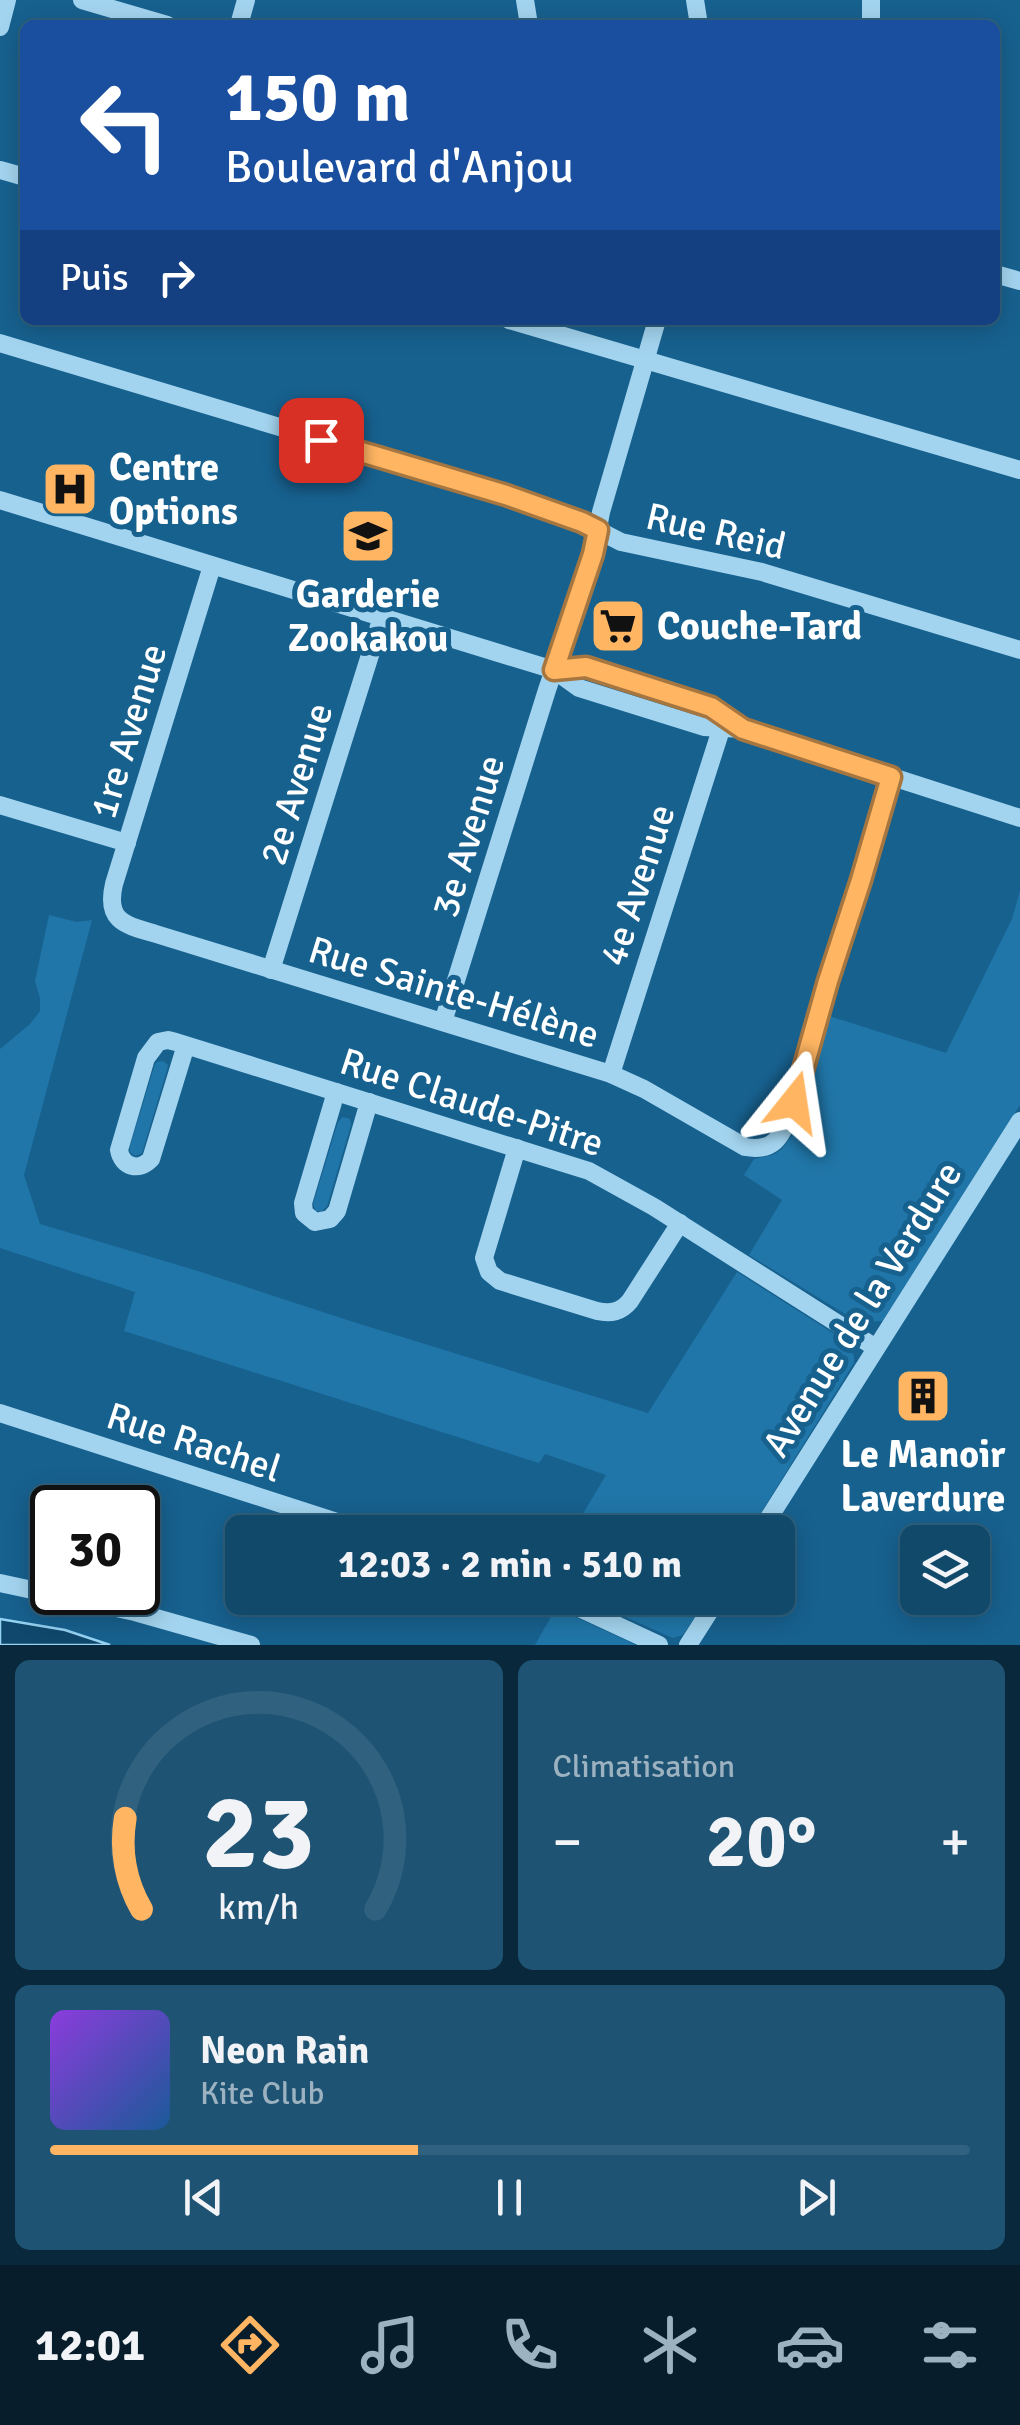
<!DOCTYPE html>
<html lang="fr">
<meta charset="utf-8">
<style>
:root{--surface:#11496b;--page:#1e5373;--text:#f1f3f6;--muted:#9cb2c1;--line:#30617e;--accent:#ffb562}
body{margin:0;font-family:Signika,sans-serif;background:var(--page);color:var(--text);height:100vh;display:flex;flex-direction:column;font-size:38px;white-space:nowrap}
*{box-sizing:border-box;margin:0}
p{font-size:32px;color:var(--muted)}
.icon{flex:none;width:55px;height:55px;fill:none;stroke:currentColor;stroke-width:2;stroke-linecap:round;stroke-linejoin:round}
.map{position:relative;height:1645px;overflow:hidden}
.details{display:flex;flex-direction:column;gap:15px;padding:15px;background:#09283b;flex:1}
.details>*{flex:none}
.guide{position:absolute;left:20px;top:20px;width:980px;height:305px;border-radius:15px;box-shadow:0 5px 25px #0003,0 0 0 2px var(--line);background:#1a4fa0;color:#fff;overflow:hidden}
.tools{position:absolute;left:900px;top:1525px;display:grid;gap:20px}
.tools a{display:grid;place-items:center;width:90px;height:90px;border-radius:15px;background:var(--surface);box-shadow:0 5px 25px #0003,0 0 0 2px var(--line);font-size:50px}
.speed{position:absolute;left:30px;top:1485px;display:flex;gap:20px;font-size:50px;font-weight:700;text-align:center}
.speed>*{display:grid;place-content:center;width:130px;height:130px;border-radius:50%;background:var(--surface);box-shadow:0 5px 25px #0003,0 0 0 2px var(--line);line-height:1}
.speed .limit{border:5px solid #111;border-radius:15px;background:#fff;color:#111}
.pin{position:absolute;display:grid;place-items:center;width:85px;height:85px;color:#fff;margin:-42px;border-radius:20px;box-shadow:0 5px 15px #0006}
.me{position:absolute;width:110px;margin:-55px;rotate:15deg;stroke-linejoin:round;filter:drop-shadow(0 0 8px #0008)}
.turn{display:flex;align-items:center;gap:35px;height:210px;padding:0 40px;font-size:45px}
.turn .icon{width:130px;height:130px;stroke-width:2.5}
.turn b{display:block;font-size:70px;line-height:85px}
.then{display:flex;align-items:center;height:95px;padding:0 40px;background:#0003;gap:20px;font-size:38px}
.big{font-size:75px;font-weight:700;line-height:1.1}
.details .widget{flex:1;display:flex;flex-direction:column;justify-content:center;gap:15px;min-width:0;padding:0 35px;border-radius:15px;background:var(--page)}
.details .dial{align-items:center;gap:0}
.dial svg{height:260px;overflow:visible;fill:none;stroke:var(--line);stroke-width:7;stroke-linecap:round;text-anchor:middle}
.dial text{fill:var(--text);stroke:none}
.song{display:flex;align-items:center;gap:30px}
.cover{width:120px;height:120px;border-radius:15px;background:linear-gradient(135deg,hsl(270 70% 55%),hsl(210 70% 35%))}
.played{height:10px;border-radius:5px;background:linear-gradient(90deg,var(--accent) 40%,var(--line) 40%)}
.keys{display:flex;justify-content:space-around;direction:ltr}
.heat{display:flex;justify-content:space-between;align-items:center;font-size:55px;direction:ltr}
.details .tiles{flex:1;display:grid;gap:15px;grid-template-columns:1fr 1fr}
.widget:last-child{grid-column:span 2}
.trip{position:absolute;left:225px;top:1515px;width:570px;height:100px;border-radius:15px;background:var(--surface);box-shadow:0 5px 25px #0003,0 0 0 2px var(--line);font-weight:700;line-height:100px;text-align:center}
.tab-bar{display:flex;height:160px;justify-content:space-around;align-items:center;background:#071d2b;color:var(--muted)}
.tab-bar .icon{width:70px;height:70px}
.tab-bar .current{color:var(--accent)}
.tab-bar b{font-size:45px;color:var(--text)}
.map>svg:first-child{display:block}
.green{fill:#2076a8}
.water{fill:#0f486c;stroke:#96d2f2;stroke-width:2.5}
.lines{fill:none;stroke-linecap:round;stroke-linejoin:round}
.minor{stroke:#a3d4ef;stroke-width:18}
.route-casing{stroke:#a67640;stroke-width:25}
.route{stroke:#ffb562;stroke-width:18}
.labels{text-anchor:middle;stroke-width:10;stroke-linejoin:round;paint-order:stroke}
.poi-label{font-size:38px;font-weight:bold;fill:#fff;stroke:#17618f;text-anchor:start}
.street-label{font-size:38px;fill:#fff;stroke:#17618f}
</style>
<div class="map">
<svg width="1020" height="1645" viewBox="0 0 1020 1645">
<rect width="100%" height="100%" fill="#17618f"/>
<g class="green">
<path d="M1020 891V1105L883 1321 866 1322 850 1317 749 1255 782 1200 744 1175 754 1159 773 1155 782 1149 794 1132 826 1015 946 1053 1012 919Z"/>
<path d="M49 915 77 922 92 920 24 1175 40 1224 198 1271 347 1320 648 1413 737 1272 847 1342 854 1356V1363L749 1532H572L606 1475 545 1454 539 1463 124 1331 135 1292 0 1248V1049L30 1024 40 1011V998L35 981Z"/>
<path d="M163 1061 168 1065 167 1070 142 1153 135 1156 130 1152V1146L155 1064 157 1062Z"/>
<path d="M343 1117 350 1119 351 1125 327 1206 322 1211H316L313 1204 338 1122Z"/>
<path d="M582 1598H708L683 1635 673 1638Z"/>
<path d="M556 1608 636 1645H535Z"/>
</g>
<path class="water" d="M0 1619 65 1630 110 1645H0Z"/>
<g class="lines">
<g class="minor">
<path d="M82 0 167 25"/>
<path d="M525 0 529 25"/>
<path d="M695 0 699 25"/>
<path d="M239 25 246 0"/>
<path d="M871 25V0"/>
<path d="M0 27 7 0"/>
<path d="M0 170 25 177"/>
<path d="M995 274 1020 281"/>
<path d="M509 320 1020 470"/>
<path d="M0 343 506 495 582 522 621 542 762 572 1020 650"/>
<path d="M0 500 554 670 579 688 704 727 743 729 1020 818"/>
<path d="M212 566 114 884C105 922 126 925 156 934L611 1074 644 1089 745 1147C774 1152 780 1138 790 1115L891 777"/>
<path d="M554 670 585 667 711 707 733 722"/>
<path d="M0 805 127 843"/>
<path d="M271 970 382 617"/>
<path d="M443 1022 547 690 593 555 601 512 657 320"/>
<path d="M186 1045 151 1159C139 1172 122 1167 119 1150L146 1058 158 1042 168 1040 176 1042 589 1171 654 1207 876 1348"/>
<path d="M611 1074 725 717"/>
<path d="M336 1092 303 1203 304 1213 315 1222 330 1219 337 1211 369 1102"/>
<path d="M517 1148 484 1258 489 1272 500 1281 597 1311C611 1314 621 1312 630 1301L680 1223"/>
<path d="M0 1413 368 1532"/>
<path d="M760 1532 1020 1121"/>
<path d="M0 1583 135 1612 251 1645"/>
<path d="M558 1598 659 1645"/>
<path d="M688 1645 718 1598"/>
</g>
</g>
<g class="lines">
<g class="route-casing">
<path id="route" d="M321 440 506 495 582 522 598 530 593 554 554 670 586 667 711 707 743 729 891 777 861 880 828 981 794 1102"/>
</g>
<use href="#route" class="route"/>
</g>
<defs>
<g id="hospital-square" transform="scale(2.875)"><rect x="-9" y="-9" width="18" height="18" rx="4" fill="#ffb562" stroke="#17618f"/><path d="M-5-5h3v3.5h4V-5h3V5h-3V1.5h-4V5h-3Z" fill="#111"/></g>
<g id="school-square" transform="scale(2.875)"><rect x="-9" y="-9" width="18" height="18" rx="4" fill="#ffb562" stroke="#17618f"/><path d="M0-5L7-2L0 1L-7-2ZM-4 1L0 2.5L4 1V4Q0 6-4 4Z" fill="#111"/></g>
<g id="supermarket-square" transform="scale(2.875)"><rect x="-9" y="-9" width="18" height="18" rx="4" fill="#ffb562" stroke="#17618f"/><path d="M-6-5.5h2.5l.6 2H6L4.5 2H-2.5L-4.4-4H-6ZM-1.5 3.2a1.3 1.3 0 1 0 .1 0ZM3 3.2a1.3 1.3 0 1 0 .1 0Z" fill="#111"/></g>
<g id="building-square" transform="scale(2.875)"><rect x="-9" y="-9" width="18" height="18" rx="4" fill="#ffb562" stroke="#17618f"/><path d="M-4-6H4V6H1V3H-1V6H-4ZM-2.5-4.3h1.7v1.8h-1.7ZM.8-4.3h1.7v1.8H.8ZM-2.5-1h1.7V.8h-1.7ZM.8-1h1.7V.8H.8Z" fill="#111"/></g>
</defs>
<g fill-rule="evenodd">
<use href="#hospital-square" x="70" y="489"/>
<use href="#school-square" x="368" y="536"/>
<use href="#supermarket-square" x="618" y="626"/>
<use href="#building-square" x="923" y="1396"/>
</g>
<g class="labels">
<g class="poi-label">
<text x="109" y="480">Centre<tspan x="109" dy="44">Options</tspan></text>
<text x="368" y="607" text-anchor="middle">Garderie<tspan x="368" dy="44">Zookakou</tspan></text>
<text x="657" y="639">Couche-Tard</text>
<text x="923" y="1467" text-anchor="middle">Le Manoir<tspan x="923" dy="44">Laverdure</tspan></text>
</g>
<g class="street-label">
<text transform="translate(716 531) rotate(13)" y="13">Rue Reid</text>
<text transform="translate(128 731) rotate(-73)" y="13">1re Avenue</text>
<text transform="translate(296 784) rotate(-73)" y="13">2e Avenue</text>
<text transform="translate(468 836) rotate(-73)" y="13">3e Avenue</text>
<text transform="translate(637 885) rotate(-72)" y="13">4e Avenue</text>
<text transform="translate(454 992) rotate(17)" y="13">Rue Sainte-Hélène</text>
<text transform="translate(472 1102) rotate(18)" y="13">Rue Claude-Pitre</text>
<text transform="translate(862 1309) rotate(-58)" y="13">Avenue de la Verdure</text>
<text transform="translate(194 1442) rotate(18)" y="13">Rue Rachel</text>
</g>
</g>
</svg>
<div class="tools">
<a><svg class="icon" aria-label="layers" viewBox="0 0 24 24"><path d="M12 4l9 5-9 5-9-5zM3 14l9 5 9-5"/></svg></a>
</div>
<div class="speed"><div class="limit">30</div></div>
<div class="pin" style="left:321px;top:440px;background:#d93025"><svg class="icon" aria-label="arrive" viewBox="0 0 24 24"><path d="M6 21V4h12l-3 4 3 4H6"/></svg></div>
<svg class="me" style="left:794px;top:1102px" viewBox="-20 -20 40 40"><path d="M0-17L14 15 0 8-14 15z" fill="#ffb562" stroke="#fff" stroke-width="4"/></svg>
<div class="trip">12:03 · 2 min · 510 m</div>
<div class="guide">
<div class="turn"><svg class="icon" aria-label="left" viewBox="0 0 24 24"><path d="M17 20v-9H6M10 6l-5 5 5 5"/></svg><div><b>150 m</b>Boulevard d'Anjou</div></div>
<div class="then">Puis<svg class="icon" aria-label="right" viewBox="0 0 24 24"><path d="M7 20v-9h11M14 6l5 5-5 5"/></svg></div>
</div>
</div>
<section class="details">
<div class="tiles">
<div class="widget dial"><svg viewBox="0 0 100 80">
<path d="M14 69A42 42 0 1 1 86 69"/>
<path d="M14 69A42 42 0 0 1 9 41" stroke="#ffb562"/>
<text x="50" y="56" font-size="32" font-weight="700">23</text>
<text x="50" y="72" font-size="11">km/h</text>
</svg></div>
<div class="widget"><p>Climatisation</p>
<div class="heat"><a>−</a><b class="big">20°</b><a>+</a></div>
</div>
<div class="widget">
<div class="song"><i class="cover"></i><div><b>Neon Rain</b><p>Kite Club</p></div></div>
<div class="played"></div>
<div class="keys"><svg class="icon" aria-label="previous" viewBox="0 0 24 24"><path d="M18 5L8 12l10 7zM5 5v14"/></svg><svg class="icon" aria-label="pause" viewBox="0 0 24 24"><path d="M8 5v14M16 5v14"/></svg><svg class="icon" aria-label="next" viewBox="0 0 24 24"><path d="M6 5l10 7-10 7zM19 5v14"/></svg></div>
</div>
</div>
</section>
<nav class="tab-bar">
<b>12:01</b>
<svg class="icon current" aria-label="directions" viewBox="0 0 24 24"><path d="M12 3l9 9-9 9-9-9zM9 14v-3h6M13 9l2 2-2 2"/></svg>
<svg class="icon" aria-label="music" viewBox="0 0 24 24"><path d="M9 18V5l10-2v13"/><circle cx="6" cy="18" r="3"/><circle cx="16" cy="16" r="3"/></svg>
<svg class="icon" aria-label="phone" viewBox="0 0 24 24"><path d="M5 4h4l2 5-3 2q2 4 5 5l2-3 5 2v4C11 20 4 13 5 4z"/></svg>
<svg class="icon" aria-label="climate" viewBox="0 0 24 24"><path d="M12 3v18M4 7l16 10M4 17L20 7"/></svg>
<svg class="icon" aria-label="car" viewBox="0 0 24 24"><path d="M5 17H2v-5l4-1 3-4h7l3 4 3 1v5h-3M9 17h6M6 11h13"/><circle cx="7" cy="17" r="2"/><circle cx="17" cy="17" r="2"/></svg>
<svg class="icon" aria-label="filters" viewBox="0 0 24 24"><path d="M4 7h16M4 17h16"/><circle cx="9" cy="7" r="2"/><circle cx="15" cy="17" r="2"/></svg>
</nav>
